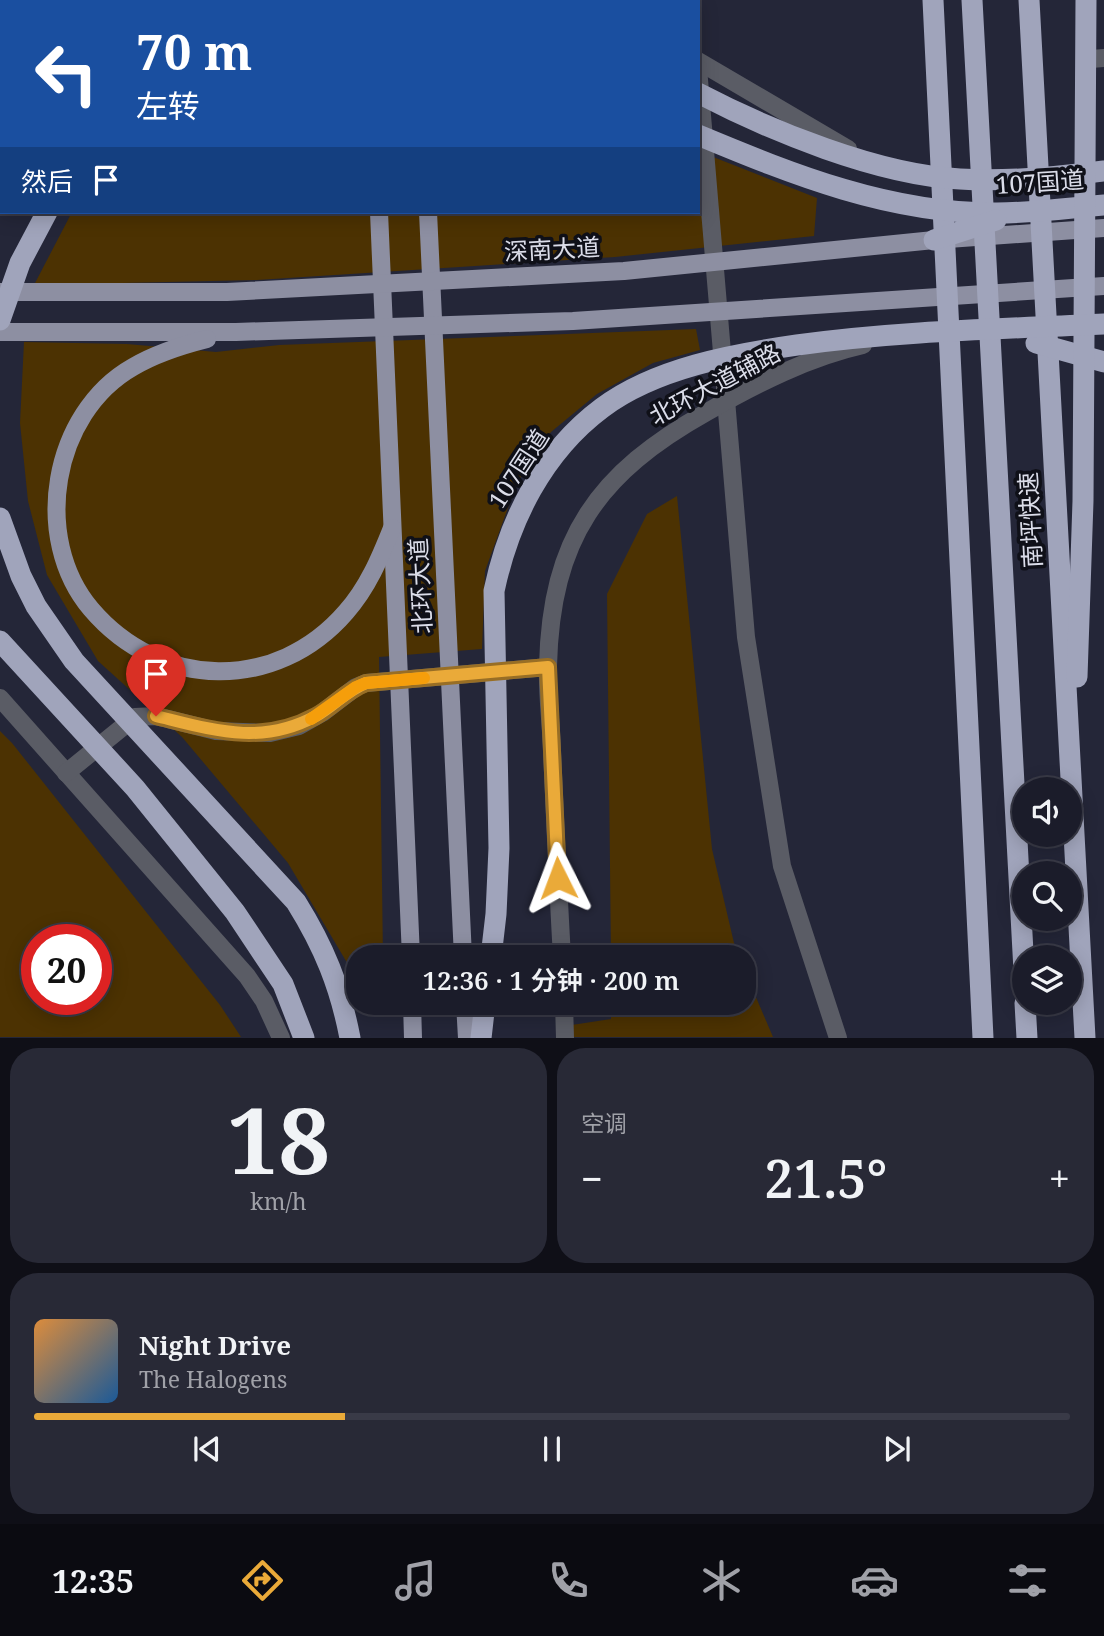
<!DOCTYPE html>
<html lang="zh">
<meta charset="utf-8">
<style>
:root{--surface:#1b1c2a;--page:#282936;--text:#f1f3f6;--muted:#a0a1a8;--line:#393a47;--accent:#eaaa39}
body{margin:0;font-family:"Noto Serif","Noto Sans SC",serif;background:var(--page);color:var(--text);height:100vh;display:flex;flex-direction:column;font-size:26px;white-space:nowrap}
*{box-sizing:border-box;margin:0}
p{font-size:23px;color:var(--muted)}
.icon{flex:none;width:38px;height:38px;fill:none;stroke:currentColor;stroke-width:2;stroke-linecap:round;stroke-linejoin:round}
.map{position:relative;height:1038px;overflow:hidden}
.side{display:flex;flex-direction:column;gap:10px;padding:10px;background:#0f0f17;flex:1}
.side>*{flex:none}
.hud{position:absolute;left:0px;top:0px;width:700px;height:214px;box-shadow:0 4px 18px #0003,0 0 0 2px var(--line);background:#1a4fa0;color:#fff;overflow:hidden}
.controls{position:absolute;left:1012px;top:777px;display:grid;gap:14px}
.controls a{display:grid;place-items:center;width:70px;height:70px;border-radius:50%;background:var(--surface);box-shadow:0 4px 18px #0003,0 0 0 2px var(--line);font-size:35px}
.speed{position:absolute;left:21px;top:924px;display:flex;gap:14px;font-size:35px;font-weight:700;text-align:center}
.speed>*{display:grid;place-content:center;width:91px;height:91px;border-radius:50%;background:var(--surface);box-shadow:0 4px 18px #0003,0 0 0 2px var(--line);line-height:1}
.speed .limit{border:10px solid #d22;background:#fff;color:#111}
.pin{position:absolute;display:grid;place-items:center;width:60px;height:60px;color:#fff;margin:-72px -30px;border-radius:50% 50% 50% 0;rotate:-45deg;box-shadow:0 0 7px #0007}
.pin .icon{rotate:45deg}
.me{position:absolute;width:77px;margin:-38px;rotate:357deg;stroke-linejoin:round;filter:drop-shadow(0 0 5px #0008)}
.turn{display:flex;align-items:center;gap:24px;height:147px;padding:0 21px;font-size:32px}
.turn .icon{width:91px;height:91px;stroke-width:2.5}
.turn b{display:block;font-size:49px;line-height:60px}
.then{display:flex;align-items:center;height:66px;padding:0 21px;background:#0003;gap:14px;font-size:26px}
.big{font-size:52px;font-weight:600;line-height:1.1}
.side .widget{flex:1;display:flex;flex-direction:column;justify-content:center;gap:10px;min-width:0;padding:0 24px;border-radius:28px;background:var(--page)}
.side .dial{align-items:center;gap:0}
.dial b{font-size:91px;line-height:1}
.song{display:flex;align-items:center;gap:21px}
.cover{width:84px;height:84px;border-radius:10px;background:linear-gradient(135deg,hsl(30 70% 55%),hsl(210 70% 35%))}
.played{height:7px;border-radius:4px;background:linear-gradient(90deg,var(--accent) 30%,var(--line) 30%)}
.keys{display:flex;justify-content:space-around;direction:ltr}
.heat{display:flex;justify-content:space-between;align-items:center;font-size:38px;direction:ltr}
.side .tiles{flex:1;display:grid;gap:10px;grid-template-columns:1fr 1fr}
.widget:last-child{grid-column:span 2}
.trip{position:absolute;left:346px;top:945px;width:410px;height:70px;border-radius:28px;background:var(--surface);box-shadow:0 4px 18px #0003,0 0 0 2px var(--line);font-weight:600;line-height:70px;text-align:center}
.tabs{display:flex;height:112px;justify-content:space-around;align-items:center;background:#0b0b11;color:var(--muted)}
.tabs .icon{width:49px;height:49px}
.tabs .selected{color:var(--accent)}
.tabs b{font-size:32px;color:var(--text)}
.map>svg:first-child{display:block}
.green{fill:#4c3202;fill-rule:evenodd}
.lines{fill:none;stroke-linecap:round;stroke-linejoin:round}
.path{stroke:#858796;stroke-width:3.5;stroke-dasharray:7 3.5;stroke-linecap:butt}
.minor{stroke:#5a5c65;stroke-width:18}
.major{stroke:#8d8fa2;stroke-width:18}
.highway{stroke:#a0a4bb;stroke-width:21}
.route-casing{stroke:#986e25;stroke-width:18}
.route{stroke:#eaaa39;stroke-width:12}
.slow{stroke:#f59e0b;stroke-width:12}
.labels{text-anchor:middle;stroke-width:7;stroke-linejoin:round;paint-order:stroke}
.street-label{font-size:24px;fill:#dbdde9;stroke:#0f1018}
</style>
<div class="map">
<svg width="1104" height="1038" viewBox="0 0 1104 1038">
<rect width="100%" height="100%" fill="#242638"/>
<g class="green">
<path d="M698 151 817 198 814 236 615 257 257 280 34 285 72 212H698Z"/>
<path d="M696 329 700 350 653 363 597 394 551 432 517 483 485 571 482 649 379 657 383 957H359V983L288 863 182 737 98 661 47 575 28 501 20 423 24 342 127 344 216 352 279 345Z"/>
<path d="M677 496 712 849 734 943 739 957H611L607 594 647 514Z"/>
<path d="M0 731 12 743 220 1005 241 1037H0ZM37 940H96V999H37Z"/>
<path d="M744 969 773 1037H565V1026L611 1019V1003H744Z"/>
</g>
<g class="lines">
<g class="path">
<path d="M50 2 52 0"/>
<path d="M0 51 2 50"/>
</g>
<g class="minor">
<path d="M616 0 618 2"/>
<path d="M693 0V2"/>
<path d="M94 2 95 0"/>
<path d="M1091 59 1104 58"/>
<path d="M698 61 848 149"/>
<path d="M698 68 746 637 782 866 838 1038"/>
<path d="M0 99 2 97"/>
<path d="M0 698 247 976 264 1001 281 1038"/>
<path d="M66 773 135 717 156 716 216 731 270 733 299 726 322 713 356 687 366 683 548 667"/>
<path d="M562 957C558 888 555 819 552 750 551 722 547 694 548 666 551 538 598 473 707 412 756 384 809 357 863 345"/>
<path d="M564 1003 565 1038"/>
</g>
<g class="major">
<path d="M361 0 362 2"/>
<path d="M416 0 417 2"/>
<path d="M138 2 139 0"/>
<path d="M0 149 2 147"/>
<path d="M379 212 411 957"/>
<path d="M428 212 463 957"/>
<path d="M0 292H227L624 271 934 240 1104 228"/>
<path d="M0 332H236L573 321 1104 286"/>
<path d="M207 339C183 345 155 354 133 367 52 413 31 538 91 609 160 690 276 693 346 612 368 587 380 558 392 528"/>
<path d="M412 1003 413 1038"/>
<path d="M465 1003 467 1038"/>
</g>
<g class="highway">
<path d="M563 0 565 2"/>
<path d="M933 0 983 1038"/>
<path d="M972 0 1024 971"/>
<path d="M1029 0 1085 1038"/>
<path d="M698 93C771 131 878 175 960 179 1007 182 1058 177 1104 171"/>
<path d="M698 135C794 175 891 214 997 213 1033 213 1069 208 1104 205"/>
<path d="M934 240 996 220"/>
<path d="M0 320 20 263 47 212"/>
<path d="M1036 343 1104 362"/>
<path d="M0 518 21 576 36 606 74 661 296 902C324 947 340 986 350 1038"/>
<path d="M0 641 135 788 235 912 283 984 304 1038"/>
<path d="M1077 677 1083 501 1086 0"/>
<path d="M491 957 496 914 499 848 494 591C509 520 543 452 602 408 655 368 734 354 797 345 899 331 1002 329 1104 324"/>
<path d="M1025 1003 1027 1038"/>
<path d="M481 1038 485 1003"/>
</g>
</g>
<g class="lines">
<g class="route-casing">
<path id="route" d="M156 716C213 730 261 746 316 716 334 706 347 690 366 683L548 667 558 878"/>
</g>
<use href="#route" class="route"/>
<path class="slow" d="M311 719 356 687 366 683 424 678"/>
</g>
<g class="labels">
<g class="street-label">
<text transform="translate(1040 183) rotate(-4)" y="8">107国道</text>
<text transform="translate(552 250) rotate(-3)" y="8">深南大道</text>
<text transform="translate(715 385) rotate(-28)" y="8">北环大道辅路</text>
<text transform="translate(519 469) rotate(-57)" y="8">107国道</text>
<text transform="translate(1031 520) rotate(-93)" y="8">南坪快速</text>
<text transform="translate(421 586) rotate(-93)" y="8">北环大道</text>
</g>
</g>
</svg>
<div class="controls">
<a><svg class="icon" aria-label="sound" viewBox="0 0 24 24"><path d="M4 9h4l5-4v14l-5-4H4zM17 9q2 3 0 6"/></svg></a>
<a><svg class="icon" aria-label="search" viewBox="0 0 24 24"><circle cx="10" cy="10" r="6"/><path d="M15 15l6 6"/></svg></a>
<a><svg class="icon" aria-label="layers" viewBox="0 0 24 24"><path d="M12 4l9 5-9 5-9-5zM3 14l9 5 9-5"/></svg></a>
</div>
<div class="speed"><div class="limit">20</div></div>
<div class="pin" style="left:156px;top:716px;background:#d93025"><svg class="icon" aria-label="arrive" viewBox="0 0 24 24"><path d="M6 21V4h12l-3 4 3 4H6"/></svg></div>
<svg class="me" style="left:558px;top:878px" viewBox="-20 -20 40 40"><path d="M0-17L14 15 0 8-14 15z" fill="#eaaa39" stroke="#fff" stroke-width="4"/></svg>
<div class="trip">12:36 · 1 分钟 · 200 m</div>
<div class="hud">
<div class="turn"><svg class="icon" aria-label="left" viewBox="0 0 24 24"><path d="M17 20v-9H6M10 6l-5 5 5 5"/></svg><div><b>70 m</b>左转</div></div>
<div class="then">然后<svg class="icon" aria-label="arrive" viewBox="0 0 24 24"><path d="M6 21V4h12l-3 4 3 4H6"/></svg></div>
</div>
</div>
<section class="side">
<div class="tiles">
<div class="widget dial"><b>18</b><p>km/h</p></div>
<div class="widget"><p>空调</p>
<div class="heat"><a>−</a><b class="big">21.5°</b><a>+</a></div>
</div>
<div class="widget">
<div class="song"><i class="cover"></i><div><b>Night Drive</b><p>The Halogens</p></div></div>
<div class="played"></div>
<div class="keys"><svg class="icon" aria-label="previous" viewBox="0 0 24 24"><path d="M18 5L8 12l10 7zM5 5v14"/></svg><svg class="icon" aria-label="pause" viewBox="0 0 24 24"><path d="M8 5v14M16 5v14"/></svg><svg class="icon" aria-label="next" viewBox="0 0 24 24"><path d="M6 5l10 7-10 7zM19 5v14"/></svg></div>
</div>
</div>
</section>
<nav class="tabs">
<b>12:35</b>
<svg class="icon selected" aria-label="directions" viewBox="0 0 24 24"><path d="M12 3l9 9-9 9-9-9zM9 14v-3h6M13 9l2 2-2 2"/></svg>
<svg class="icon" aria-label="music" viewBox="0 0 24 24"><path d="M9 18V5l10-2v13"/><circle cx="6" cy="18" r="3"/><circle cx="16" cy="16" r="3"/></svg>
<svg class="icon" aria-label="phone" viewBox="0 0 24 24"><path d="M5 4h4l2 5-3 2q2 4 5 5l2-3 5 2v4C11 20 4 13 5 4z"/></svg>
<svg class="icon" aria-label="climate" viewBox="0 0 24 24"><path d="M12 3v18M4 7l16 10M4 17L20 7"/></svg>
<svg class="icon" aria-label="car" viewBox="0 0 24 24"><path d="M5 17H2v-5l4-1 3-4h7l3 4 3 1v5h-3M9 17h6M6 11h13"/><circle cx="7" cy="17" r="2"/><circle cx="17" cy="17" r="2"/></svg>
<svg class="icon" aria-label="filters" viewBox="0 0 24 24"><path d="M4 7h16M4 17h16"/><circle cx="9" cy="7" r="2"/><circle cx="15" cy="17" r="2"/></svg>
</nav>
